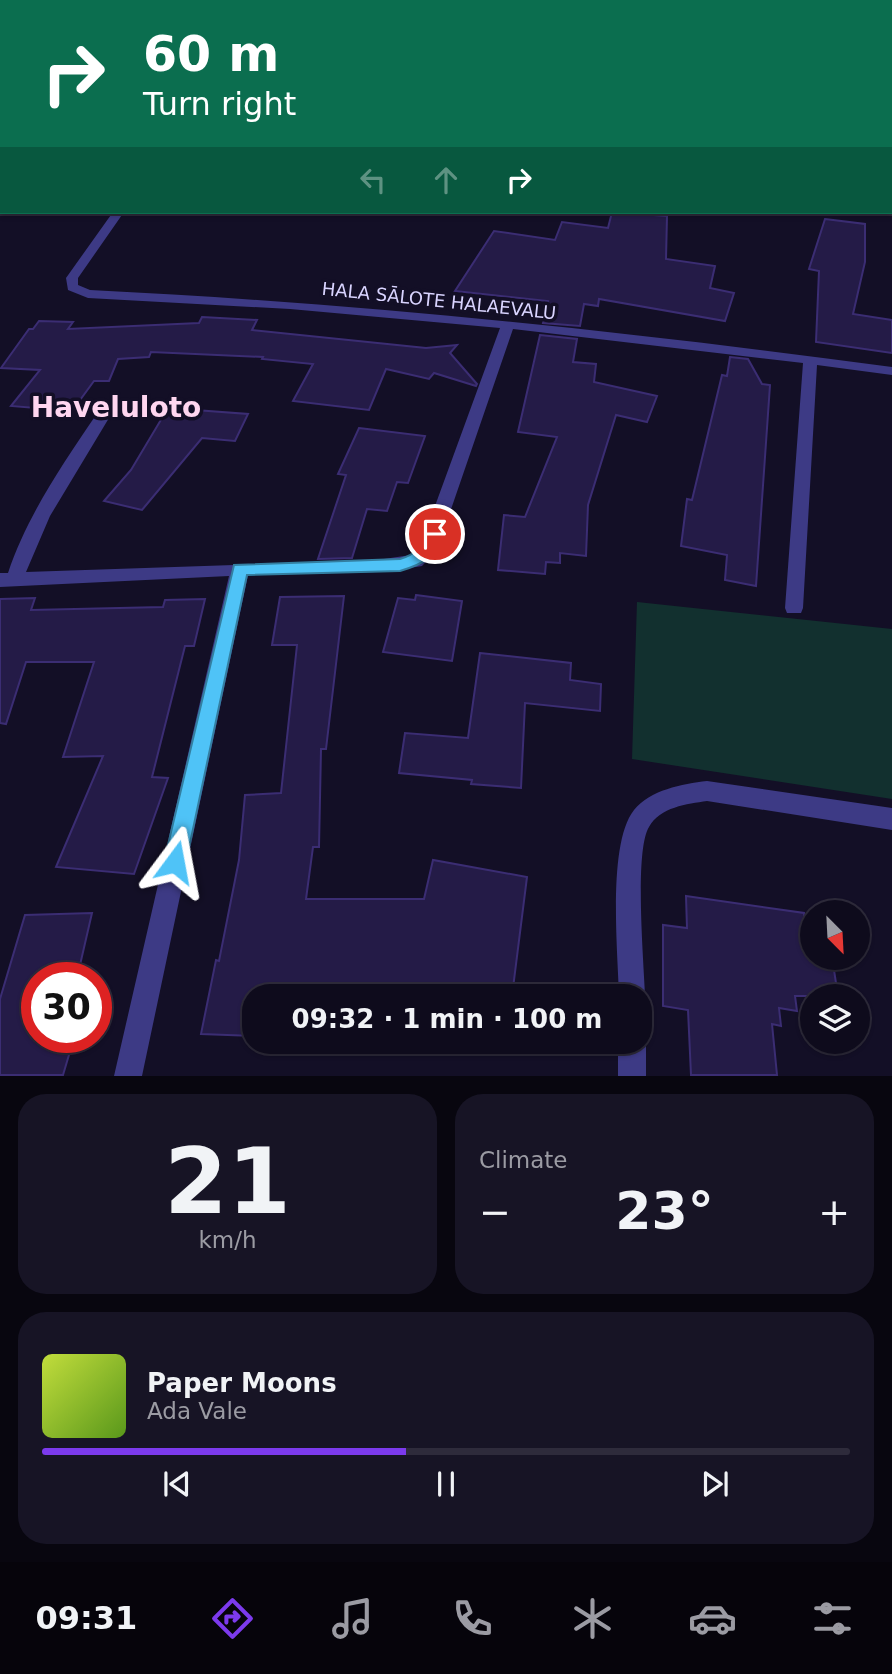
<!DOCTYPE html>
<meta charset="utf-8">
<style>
:root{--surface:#0e0b1c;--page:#171425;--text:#f1f3f6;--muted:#9b9ba3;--line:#2e2b3b;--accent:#7c3aed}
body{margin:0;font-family:"DejaVu Sans",sans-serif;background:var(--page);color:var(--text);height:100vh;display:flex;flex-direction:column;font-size:26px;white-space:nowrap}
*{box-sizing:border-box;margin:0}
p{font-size:23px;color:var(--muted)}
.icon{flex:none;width:38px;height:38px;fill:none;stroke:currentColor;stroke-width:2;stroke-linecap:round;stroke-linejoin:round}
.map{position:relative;height:1076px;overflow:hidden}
.drawer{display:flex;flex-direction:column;gap:18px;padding:18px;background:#08060f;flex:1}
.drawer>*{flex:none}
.guide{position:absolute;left:0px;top:0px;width:892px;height:214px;box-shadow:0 2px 5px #0004,0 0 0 2px var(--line);background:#0b6e4f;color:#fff;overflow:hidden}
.needle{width:46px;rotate:156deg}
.controls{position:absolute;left:800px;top:900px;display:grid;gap:14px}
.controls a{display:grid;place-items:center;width:70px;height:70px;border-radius:50%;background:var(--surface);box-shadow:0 2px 5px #0004,0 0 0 2px var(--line);font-size:35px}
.speed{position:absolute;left:21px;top:962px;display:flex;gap:14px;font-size:35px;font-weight:700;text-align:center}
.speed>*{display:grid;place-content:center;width:91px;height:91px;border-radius:50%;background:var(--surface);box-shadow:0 2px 5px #0004,0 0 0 2px var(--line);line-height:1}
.speed .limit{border:10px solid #d22;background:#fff;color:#111}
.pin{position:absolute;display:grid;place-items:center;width:60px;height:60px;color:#fff;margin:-30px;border:4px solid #fff;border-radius:50%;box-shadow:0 2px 7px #0007}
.me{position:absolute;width:77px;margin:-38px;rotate:13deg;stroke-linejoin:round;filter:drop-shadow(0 0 5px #0008)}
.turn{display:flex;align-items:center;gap:24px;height:147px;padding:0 28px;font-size:32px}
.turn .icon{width:91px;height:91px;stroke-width:2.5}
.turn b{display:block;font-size:49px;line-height:60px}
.lanes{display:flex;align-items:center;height:66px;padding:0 28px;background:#0003;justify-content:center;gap:35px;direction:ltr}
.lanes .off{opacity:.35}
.big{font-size:52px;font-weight:700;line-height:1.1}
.drawer .tile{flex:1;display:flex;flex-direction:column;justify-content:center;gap:10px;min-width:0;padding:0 24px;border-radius:28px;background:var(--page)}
.drawer .dial{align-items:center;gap:0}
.dial b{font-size:91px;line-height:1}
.song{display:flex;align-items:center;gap:21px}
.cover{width:84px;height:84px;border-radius:10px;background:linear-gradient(135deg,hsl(70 70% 55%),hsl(90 70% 35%))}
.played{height:7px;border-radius:4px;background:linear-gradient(90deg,var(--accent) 45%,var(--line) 45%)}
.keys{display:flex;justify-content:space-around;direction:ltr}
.heat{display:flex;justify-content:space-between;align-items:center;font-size:38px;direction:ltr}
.drawer .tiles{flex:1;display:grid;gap:18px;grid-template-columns:1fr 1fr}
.tile:last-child{grid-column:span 2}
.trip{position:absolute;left:242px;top:984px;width:410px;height:70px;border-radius:28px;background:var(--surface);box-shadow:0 2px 5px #0004,0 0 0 2px var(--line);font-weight:700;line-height:70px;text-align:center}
.tab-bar{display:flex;height:112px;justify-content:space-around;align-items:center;background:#06040b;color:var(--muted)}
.tab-bar .icon{width:49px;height:49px}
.tab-bar .on{color:var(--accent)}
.tab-bar b{font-size:32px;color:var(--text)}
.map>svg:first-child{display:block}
.green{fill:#12302f}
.building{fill:#241b47;stroke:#3b2d73;stroke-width:2}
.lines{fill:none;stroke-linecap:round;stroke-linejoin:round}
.minor{fill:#3d3a85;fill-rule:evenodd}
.route{fill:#4fc3f7;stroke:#337fa1;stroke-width:2}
.labels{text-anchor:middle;stroke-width:7;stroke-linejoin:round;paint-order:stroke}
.far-street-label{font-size:18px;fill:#d9d4ff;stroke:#130f26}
.district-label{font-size:28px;font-weight:bold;fill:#ffd6f0;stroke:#130f26}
</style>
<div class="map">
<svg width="892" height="1076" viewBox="0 0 892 1076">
<rect width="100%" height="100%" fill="#130f26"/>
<path class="green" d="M637 602 892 629V799L632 759Z"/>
<g class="building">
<path d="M612 212 667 216 666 259 715 266 710 288 734 293 725 321 599 299 598 306 584 304 580 326 543 323 548 301 455 291 494 231 555 240 562 222 608 228Z"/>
<path d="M825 219 865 224V262L853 314 892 320V353L816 342 819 271 809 269Z"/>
<path d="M202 317 257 320 252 330 426 348 457 345 450 353 477 384 476 386 434 373 429 379 386 369 369 410 293 401 313 364 262 359 263 357 151 352 149 357 118 359 109 381H94L72 411 11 406 40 370 1 368 29 329H33L39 321 73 322 68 329 199 323Z"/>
<path d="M540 335 577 339 573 362 596 364 594 382 657 396 647 422 616 415 588 505 586 556 560 553V563L546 562 545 574 498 570 504 515 525 517 557 437 518 432Z"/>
<path d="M730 357 748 359 762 384 770 385 756 586 725 580 727 555 681 546 687 499 692 500 722 375 727 376Z"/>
<path d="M168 408 248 414 235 441 202 438 142 510 104 501 131 470Z"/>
<path d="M359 428 425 436 408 483 397 482 387 511 367 509 352 558 318 559 346 475 338 474Z"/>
<path d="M416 595 462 601 452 661 383 652 398 598 415 600Z"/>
<path d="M344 596 326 749H321L319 847H313L306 899H424L433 860 527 877 512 996H349V985H296L295 996H254V1036L201 1034 216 960 219 961 239 860 245 795 281 793 297 645H272L280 597Z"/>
<path d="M35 598 31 610 163 607 165 600 205 599 194 646H185L152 777 168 778 134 874 56 867 103 756 63 757 94 662H26L6 724 0 723V599Z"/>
<path d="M480 653 571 663 570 680 601 684 600 711 525 703 521 788 471 784 472 780 399 773 405 733 468 738Z"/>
<path d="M686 896 804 913 806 937 812 938V957H832L838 996H795L797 1011 779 1008 781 1026 772 1024 777 1075H691L688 1010 663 1006V925L687 928Z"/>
<path d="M92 913 77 978H37V1038H74L63 1075H0V999L25 915Z"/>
</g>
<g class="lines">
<g class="minor">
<path d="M231 0H239L240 2H232Z"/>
<path d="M383 0H390L382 2Z"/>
<path d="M680 0H703L706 2H682Z"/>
<rect x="792" y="0" width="6" height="2"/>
<rect x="891" y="16" width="1" height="4"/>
<rect x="0" y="26" width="2" height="4"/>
<rect x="0" y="50" width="2" height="4"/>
<rect x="891" y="80" width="1" height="6"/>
<rect x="891" y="114" width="1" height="6"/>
<path d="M0 159H2L0 166Z"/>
<rect x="891" y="204" width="1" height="6"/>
<path d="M113 212H124L78 278V285L90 290C359 303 625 331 892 367V375L817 365 803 608 801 613H787L785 608 803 363 513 329 437 550 422 566 416 567 377 572 248 575 142 1076H114L229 576 0 587V573H8C27 516 62 465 96 415L101 413 109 418 50 516 26 572 377 560 411 555 420 547 500 328 290 309 88 298 68 290 66 278Z"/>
<path d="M707 781 892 808V830L707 801C687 804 660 807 649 827 634 851 644 964 645 996L639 1006V996H619C618 953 607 844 634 810 650 790 682 784 707 781Z"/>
<path d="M639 1030 646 1041V1076H618V1041H639Z"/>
</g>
</g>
<path class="route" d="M435 528 442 534C434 558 424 564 400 571L247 575 186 862 183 870 175 873 167 870 164 862 234 565 400 559C418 554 421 545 429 530Z"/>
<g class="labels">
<g class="far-street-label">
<text transform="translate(439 301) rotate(6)" y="6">HALA SĀLOTE HALAEVALU</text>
</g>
<g class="district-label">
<text x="116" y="417">Haveluloto</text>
</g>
</g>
</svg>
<div class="controls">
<a><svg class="needle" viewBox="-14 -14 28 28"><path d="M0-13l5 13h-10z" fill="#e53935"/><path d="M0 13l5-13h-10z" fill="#9b9ba3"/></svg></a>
<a><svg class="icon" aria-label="layers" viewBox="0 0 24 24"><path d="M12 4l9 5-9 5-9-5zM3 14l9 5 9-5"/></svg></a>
</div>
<div class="speed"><div class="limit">30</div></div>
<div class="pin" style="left:435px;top:534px;background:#d93025"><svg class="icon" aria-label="arrive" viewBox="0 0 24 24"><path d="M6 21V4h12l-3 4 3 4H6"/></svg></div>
<svg class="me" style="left:175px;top:862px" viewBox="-20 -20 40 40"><path d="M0-17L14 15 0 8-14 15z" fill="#4fc3f7" stroke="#fff" stroke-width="4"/></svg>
<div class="trip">09:32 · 1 min · 100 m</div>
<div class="guide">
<div class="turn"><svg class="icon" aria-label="right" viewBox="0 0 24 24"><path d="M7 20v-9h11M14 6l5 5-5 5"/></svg><div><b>60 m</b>Turn right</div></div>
<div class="lanes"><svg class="icon off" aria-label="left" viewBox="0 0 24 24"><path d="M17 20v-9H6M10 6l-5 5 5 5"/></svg><svg class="icon off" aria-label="ahead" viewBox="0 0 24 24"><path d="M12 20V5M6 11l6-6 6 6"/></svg><svg class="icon" aria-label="right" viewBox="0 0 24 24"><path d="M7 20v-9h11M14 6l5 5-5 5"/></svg></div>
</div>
</div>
<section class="drawer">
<div class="tiles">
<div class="tile dial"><b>21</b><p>km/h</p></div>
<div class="tile"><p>Climate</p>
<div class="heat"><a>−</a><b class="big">23°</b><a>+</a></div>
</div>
<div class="tile">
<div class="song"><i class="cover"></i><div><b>Paper Moons</b><p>Ada Vale</p></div></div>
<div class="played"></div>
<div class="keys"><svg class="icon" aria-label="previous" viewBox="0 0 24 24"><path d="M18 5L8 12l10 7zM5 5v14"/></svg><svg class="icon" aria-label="pause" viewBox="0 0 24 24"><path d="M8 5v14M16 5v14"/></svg><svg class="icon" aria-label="next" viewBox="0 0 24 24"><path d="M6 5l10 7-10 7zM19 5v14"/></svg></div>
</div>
</div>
</section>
<nav class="tab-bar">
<b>09:31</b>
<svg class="icon on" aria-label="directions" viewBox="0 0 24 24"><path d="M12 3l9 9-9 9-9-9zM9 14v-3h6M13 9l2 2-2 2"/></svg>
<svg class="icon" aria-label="music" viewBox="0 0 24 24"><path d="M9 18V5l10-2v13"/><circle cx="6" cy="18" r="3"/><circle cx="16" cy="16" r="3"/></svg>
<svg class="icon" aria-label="phone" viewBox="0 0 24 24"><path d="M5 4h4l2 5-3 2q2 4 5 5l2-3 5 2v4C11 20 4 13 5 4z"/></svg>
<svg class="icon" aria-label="climate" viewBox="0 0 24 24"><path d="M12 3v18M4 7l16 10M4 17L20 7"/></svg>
<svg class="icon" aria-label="car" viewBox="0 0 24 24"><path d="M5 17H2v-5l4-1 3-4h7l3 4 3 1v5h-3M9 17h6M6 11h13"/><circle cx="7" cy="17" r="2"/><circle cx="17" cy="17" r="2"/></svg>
<svg class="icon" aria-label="filters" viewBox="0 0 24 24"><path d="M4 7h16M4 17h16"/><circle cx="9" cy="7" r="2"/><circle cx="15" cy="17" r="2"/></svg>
</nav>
